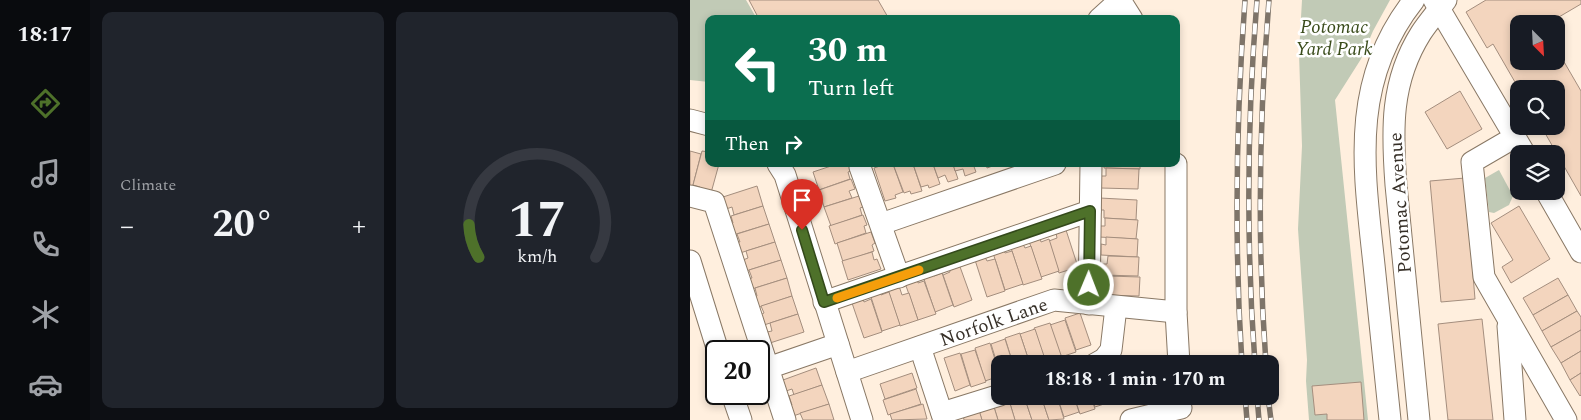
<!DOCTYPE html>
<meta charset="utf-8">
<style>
:root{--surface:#171b24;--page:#20242c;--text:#f1f3f6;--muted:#9ea1a6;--line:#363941;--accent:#4e712a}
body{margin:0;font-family:Spectral,serif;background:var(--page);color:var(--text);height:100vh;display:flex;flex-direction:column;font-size:19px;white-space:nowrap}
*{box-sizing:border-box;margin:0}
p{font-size:16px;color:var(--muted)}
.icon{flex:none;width:28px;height:28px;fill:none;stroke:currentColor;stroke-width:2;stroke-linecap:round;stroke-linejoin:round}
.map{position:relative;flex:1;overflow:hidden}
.side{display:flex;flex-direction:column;gap:12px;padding:12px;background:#0d0f14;width:600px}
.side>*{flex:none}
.hud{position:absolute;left:15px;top:15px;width:475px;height:152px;border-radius:10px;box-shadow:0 2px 8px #0003;background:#0b6e4f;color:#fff;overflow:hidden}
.needle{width:32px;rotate:156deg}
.tools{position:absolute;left:820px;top:15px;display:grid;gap:10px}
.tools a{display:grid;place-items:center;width:55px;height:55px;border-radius:10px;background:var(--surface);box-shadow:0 2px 8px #0003;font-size:25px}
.speed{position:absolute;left:15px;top:340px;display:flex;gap:10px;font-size:25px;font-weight:700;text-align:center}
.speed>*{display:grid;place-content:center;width:65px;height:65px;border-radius:50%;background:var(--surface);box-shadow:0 2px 8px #0003;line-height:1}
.speed .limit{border:2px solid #111;border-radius:8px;background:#fff;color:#111}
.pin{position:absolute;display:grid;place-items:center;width:42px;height:42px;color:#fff;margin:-51px -21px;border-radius:50% 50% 50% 0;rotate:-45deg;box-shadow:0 0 5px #0007}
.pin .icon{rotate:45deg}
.me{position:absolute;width:55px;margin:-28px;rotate:1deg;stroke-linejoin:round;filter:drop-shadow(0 0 4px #0008)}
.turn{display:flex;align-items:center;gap:18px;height:105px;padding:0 20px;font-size:22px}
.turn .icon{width:65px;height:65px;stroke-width:2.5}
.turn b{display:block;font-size:35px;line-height:42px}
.then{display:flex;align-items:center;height:48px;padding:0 20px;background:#0003;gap:10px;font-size:19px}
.big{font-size:38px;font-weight:700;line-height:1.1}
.side .tile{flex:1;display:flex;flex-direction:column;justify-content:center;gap:8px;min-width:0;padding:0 18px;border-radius:10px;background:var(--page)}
.side .dial{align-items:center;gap:0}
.dial svg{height:130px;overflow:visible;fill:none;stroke:var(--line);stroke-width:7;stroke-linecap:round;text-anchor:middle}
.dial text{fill:var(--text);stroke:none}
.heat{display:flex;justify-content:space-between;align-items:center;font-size:28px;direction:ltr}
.side .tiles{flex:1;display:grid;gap:12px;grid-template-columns:repeat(2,1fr)}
.trip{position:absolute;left:301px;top:355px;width:288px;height:50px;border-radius:10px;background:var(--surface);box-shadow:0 2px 8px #0003;font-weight:700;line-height:50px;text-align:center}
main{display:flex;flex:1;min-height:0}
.tab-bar{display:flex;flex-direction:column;width:90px;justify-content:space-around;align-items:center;background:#090b0e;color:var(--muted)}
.tab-bar .icon{width:35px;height:35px}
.tab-bar .active{color:var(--accent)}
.tab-bar b{font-size:22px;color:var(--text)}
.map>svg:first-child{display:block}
.green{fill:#c1cab6}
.building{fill:#f3d5be;stroke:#a48e7e}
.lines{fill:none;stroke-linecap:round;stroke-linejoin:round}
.minor-casing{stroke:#897865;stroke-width:23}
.minor{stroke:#fff;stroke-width:21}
.rail-casing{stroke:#7e7469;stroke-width:5.5}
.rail{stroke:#fff;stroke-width:4;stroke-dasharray:11;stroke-linecap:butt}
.route-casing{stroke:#33491b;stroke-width:12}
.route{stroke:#4e712a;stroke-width:9}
.slow{stroke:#f59e0b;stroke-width:9}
.labels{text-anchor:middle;stroke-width:5;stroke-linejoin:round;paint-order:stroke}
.park-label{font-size:19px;font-style:italic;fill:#3a4c1b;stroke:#fff}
.street-label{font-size:19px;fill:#362f27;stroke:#fff}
</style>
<main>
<nav class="tab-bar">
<b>18:17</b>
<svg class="icon active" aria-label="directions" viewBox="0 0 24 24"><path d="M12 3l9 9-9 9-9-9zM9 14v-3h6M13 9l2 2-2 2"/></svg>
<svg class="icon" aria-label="music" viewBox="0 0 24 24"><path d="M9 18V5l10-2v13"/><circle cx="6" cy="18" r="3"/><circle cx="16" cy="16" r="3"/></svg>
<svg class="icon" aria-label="phone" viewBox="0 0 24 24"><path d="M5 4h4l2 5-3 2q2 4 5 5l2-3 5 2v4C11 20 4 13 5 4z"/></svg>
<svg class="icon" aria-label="climate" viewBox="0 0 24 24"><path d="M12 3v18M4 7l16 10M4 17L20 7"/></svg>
<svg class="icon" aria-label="car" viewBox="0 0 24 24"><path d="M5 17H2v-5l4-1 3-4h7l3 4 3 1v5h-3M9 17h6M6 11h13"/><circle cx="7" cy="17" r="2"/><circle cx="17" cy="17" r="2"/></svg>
</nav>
<section class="side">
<div class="tiles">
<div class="tile"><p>Climate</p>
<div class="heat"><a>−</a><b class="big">20°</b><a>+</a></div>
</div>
<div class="tile dial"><svg viewBox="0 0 100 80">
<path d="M14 69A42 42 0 1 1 86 69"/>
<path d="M14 69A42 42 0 0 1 8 49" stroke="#4e712a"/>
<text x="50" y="56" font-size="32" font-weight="700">17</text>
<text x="50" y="72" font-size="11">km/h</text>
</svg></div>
</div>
</section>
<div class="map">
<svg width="891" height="420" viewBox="0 0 891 420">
<rect width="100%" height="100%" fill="#ffefde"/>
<g class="green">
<path d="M0 0H56L67 19H19V82L0 80Z"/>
<path d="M612 0H700L683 31 671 59 645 100 678 420H619L616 381 617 360 608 229 612 146 609 53Z"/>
<path d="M809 170 823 196 819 205 804 213 799 212 795 178Z"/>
</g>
<g class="building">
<path d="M59 0H188L199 19H69Z"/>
<path d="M796 0H891V4L857 24H829V61H866V48L891 91V196L851 126H866V89H829L803 44 797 48 776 12Z"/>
<path d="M770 91 792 129 757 149 735 112Z"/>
<path d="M0 151 11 154 2 189H0Z"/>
<path d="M12 151 19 152V164H29L21 193 9 190 10 187 3 185Z"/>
<path d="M147 164H158L161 171 158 172 160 179 129 190 123 172Z"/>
<path d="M196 164H203L213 192 205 195 206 198 195 201 184 168Z"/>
<path d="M203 164H223L232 191 221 194 220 191 214 193Z"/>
<path d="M223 164H243L250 184 239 188 238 185 231 187Z"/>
<path d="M243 164H263L268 179 258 182 255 175 248 178Z"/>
<path d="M263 164H283L286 172 275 176 273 169 265 171Z"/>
<path d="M296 164H308L297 168Z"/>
<path d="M414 164H450V169L414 168Z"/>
<path d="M416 168 449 169 448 189 411 188V176H416Z"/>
<path d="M775 178 785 299 751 302 740 181Z"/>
<path d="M161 179 165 189 159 191 162 198 134 207 129 190Z"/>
<path d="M67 186 73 206 44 215 42 207 36 209 33 197Z"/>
<path d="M169 196 173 207 170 208 172 215 141 226 134 207Z"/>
<path d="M410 198 447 200 446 220 414 218V210H409Z"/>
<path d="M73 206 79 224 43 235 40 225 43 223 41 216Z"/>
<path d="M829 206 860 259 821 283 812 267 823 260 801 223Z"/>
<path d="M173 215 177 225 174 226 176 233 145 244 139 226Z"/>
<path d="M415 218 448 220 446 239 409 237 410 226H415Z"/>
<path d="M79 224 85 242 50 253 46 242H50L47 234Z"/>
<path d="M376 230 388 267 369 273 359 241 367 238 366 233Z"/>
<path d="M181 232 185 243 182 245 184 251 153 262 147 243Z"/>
<path d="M416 237 448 239 447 257 411 255V244L416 245Z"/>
<path d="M350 238 351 242 359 239 369 271 351 277 339 241Z"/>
<path d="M85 242 91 260 56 271 53 260 58 258 56 251Z"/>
<path d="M333 244 335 248 341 246 352 279 333 285 321 248Z"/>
<path d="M313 250 315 253 322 251 333 284 315 290 303 253Z"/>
<path d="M182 252 184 260 187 259 191 269 158 280 152 261Z"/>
<path d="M418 256 449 257 448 276 412 275V264H417Z"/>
<path d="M295 257 297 261 305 259 315 291 297 297 285 260Z"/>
<path d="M91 260 97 278 62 289 58 279 62 278 59 270Z"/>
<path d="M269 264 282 300 264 307 253 275 260 272 259 268Z"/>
<path d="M243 273 244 276 252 273 263 305 245 312 233 276Z"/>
<path d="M418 276 450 277 449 296 412 295 413 283H418Z"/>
<path d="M97 278 102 296 67 308 64 297 67 296 65 288Z"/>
<path d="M227 278 228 283 234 281 246 314 228 320 215 283Z"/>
<path d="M868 278 878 295 843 315 833 298Z"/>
<path d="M209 286 212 295 219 293 228 320 210 326 198 290Z"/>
<path d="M189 291 191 295 199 292 210 325 192 331 180 294Z"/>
<path d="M878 295 887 311 852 331 843 315Z"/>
<path d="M102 296 108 314 74 325 70 315 74 313 71 306Z"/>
<path d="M173 299 174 302 181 299 192 332 174 338 162 303Z"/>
<path d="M887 311 891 317V330L861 347 852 331Z"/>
<path d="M390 313 401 345 386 350 375 318Z"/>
<path d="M108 314 114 332 80 343 77 332 82 331 80 323Z"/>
<path d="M792 319 803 420H758L748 324Z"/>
<path d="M375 320 386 352 371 357 360 325Z"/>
<path d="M360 323 371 355 355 361 344 328Z"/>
<path d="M345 329 356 362 350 364H340L330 334Z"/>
<path d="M891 330V351L871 363 861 347Z"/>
<path d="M330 333V334L340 364H323L315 338Z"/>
<path d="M315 339 323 364H310V373L301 344Z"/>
<path d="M300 343 310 376 295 381 285 348Z"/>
<path d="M285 350 296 382 281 387 271 354Z"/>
<path d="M891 351V373L880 380 871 363Z"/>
<path d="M270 353 280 385 265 391 254 358Z"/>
<path d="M126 368 132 385 104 395 102 389 96 391 93 380Z"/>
<path d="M222 373 227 388 195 399 190 384Z"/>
<path d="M891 373V395L890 396 880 380Z"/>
<path d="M671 382 674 420H637V414L625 415 622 386Z"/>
<path d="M132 385 139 404 103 416 99 406 102 405 99 396Z"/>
<path d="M226 389 231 404 198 415 193 400Z"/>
<path d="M334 396 342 420H325L319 401Z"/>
<path d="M334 396H351L359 420H342Z"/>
<path d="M351 396H367L374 419 359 420Z"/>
<path d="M367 396H384L389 412 374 417Z"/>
<path d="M384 396H401L405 409 390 414Z"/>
<path d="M401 396H418L420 402 405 407Z"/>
<path d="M319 400 325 420H308L304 407Z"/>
<path d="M139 404 144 420H113L110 413Z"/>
<path d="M233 404 237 419 202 420 200 414Z"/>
<path d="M304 407 308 420H292L289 411Z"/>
<path d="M289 410 292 420H274L273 415Z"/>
</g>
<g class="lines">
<g class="minor-casing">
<g id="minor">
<path d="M430 0 442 19"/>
<path d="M744 0 835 154"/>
<path d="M409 19 430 0"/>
<path d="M0 120 19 125"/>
<path d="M825 137 782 162 794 277 876 420"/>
<path d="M88 164 95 175 172 420"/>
<path d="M486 164V312L489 364"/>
<path d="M170 167 209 277"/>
<path d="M856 191 891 252"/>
<path d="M0 196 24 202 95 420"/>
<path d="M191 224 365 164"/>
<path d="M0 261 28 351"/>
<path d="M134 302 400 211"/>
<path d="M399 304 401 164"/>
<path d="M818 326 825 420"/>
<path d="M230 347 254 420"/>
<path d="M405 364 414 359 421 350 426 307"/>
<path d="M69 371 148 344"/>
<path id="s1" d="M157 372 364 300 486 312"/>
<path d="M42 394 51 420"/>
<path d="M252 413 310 395"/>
<path d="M441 420 491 408"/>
<path d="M700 420C695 368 689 317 684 265 674 170 659 82 724 0"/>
<path d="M729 420 706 185C702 131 700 82 731 33 738 22 748 11 756 0"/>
</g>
</g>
<use href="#minor" class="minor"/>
<g class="rail-casing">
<g id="rail">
<path d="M552 364C544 242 546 121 555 0"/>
<path d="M565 364C556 243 557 121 567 0"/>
<path d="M576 364C567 242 569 121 579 0"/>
<path d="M555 396 557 420"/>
<path d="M567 396 569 420"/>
<path d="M578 396 581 420"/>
</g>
</g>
<use href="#rail" class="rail"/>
</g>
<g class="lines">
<g class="route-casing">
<path id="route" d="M112 230 134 302 400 211 399 285"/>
</g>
<use href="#route" class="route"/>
<path class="slow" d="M147 298 229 270"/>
</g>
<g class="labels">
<g class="park-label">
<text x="644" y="33">Potomac<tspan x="644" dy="22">Yard Park</tspan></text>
</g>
<g class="street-label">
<text transform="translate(709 203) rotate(-94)" y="7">Potomac Avenue</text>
<text dy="7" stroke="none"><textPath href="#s1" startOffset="155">Norfolk Lane</textPath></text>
</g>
</g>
</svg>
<div class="tools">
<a><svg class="needle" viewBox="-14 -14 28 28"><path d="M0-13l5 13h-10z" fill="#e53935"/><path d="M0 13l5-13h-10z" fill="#9ea1a6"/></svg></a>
<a><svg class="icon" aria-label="search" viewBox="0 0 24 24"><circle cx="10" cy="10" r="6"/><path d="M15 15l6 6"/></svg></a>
<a><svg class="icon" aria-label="layers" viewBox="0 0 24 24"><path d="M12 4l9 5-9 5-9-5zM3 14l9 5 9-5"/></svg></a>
</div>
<div class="speed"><div class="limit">20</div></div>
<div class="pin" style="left:112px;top:230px;background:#d93025"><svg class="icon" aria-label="arrive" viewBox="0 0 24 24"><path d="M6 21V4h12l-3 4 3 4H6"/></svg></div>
<svg class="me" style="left:399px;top:285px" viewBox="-20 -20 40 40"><circle r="17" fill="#4e712a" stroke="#fff" stroke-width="3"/><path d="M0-11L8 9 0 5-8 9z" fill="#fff"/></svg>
<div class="trip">18:18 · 1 min · 170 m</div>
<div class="hud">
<div class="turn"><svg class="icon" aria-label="left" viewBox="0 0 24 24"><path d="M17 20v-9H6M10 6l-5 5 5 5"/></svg><div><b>30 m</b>Turn left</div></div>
<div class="then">Then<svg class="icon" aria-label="right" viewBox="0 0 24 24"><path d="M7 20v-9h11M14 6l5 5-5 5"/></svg></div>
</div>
</div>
</main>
